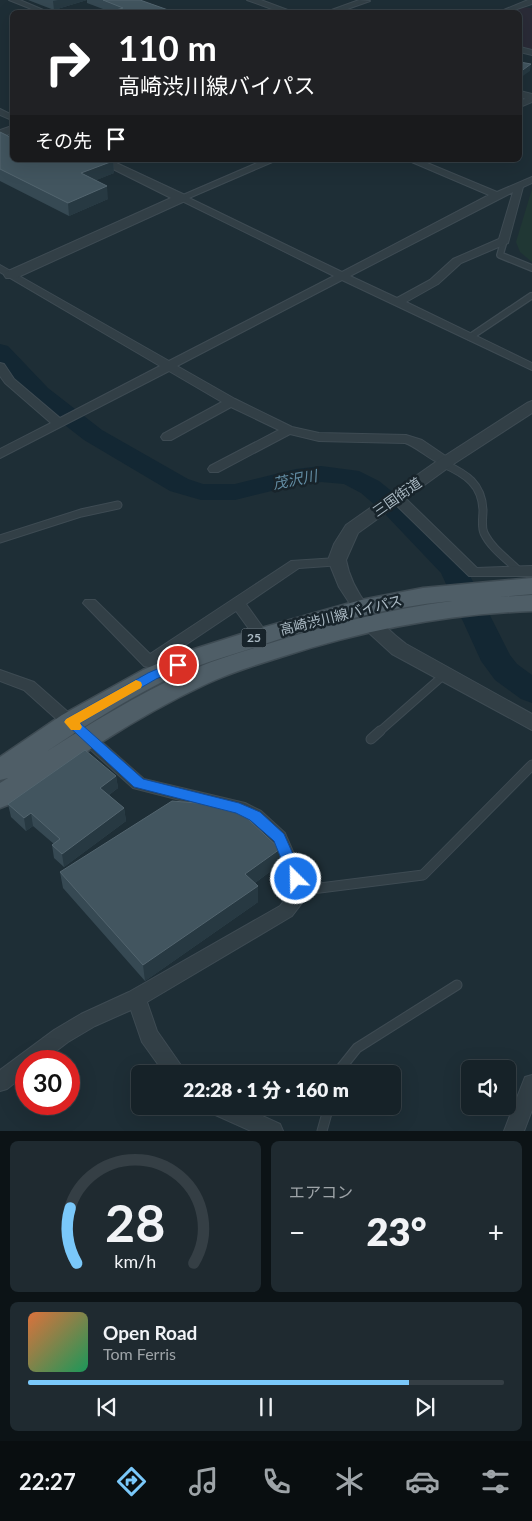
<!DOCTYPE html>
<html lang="ja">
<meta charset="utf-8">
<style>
:root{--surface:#162228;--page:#1f2a30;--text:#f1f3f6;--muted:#9ea4a8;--line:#353f45;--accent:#7ac8fa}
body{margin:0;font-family:Lato,"Noto Sans JP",sans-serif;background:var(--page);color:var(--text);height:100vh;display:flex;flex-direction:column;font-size:19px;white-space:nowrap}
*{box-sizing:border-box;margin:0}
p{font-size:16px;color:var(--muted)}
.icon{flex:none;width:28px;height:28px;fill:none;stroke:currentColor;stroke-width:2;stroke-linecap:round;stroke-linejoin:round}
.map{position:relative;height:1131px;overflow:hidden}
.side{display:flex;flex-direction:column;gap:10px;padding:10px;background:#0c1316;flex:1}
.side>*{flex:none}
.banner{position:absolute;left:10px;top:10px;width:512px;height:152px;border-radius:8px;box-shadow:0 5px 20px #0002,0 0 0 1px var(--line);background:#202124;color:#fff;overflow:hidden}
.fabs{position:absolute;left:461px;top:1060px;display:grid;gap:10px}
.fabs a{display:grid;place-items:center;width:55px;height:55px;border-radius:8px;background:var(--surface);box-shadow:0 5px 20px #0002,0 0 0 1px var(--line);font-size:25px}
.speed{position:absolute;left:15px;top:1050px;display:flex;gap:10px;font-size:25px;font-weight:700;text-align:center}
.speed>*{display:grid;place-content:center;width:65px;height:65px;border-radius:50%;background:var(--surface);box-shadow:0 5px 20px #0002,0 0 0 1px var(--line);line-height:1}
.speed .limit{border:8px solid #d22;background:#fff;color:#111}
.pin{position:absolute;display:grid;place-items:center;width:42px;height:42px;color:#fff;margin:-21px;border:2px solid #fff;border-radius:50%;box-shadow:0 1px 5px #0007}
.me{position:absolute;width:55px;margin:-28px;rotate:337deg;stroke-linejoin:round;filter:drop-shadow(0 0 4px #0008)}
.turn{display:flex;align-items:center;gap:18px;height:105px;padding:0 25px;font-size:22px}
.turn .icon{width:65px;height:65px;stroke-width:2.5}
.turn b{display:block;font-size:35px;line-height:42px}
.then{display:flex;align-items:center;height:48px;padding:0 25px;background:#0003;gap:10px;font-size:19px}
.big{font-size:38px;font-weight:800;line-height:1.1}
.side .tile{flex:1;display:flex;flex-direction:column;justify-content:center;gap:8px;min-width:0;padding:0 18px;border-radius:8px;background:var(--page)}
.side .dial{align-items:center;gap:0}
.dial svg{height:130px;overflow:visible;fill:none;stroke:var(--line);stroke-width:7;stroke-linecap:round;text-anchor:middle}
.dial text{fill:var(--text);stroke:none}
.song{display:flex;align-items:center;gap:15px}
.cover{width:60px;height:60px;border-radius:8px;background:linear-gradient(135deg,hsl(20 70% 55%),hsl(150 70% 35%))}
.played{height:5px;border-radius:2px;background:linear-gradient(90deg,var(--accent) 80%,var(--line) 80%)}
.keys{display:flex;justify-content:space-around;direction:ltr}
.heat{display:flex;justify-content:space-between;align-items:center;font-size:28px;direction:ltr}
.side .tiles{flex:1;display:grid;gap:10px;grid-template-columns:1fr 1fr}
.tile:last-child{grid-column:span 2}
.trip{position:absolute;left:131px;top:1065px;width:270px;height:50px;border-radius:8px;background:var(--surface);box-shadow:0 5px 20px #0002,0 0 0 1px var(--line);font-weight:800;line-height:50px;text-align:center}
.tabs{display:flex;height:80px;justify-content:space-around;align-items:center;background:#090e10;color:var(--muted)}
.tabs .icon{width:35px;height:35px}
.tabs .active{color:var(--accent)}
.tabs b{font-size:22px;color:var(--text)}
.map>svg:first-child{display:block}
.medical{fill:#2a2b37}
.green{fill:#203734}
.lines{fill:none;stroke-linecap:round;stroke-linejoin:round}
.river{fill:#132733;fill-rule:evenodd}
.service-far2-casing{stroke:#3e4b53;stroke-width:8}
.service-far1-casing{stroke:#3e4b53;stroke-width:9}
.service-casing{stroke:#3e4b53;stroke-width:11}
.minor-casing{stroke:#3e4b53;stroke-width:2}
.tertiary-casing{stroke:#3e4b53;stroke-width:2}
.primary-casing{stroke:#3e4b53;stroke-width:3}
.service-far2{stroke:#323f46;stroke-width:5.5}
.service-far1{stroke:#323f46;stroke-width:7}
.service{stroke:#323f46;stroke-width:9}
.minor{fill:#323f46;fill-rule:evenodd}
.tertiary{fill:#323f46;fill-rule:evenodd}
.primary{fill:#4f5e67;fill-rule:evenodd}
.wall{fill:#364953}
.shaded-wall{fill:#273942}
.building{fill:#42555f;stroke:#53656f}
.route{fill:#1a73e8;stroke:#114b97}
.slow{fill:#f59e0b}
.labels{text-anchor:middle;stroke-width:5;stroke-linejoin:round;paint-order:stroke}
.shield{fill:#18242b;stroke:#7f8d96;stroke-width:1}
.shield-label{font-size:12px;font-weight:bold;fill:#abbac4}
.street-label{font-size:14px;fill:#abbac4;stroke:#18242b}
.water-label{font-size:15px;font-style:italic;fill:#638da4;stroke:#18242b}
</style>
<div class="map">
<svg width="532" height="1131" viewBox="0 0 532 1131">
<rect width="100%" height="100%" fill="#1e2e36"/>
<path class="medical" d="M522 7 532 8V51L520 47V12H507Z"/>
<path class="green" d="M532 189V262L520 252 516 242Z"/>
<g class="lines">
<path class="river" d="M0 344 8 346 48 388 102 430 188 479 203 484H235L296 469 321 466 359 471 379 481 404 501 463 562 510 655 517 664 532 675V703L521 699 495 680 481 661 441 573 384 513 361 493 344 484 321 482 296 485 235 500H201L170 491 84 440 30 398 0 365Z"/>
<g class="service-far2-casing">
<g id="service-far2">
<path d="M504 241 500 255 532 268"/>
<path d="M470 337 531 296"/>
</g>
</g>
<g class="service-far1-casing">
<g id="service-far1">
<path d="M444 464C466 474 482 484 483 510 483 518 481 526 484 533 491 548 507 559 518 570"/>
<path d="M0 539 81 513 118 505"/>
<path d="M379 732 445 674"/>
</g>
</g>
<g class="service-casing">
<g id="service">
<path d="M371 739 380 731"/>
<path d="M296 891 423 875 532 765"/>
<path d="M339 1074 341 1068 357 1048 457 985"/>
<path d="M322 1131 329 1106"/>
</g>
</g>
<g class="minor-casing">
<g id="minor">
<path d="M9 0H20L48 12H39Z"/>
<path d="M528 0H532V4L508 12H499Z"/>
<path d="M520 47 532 50V55L520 52Z"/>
<path d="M532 96V102L520 107V101Z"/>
<path d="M0 109 12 115V120L0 115Z"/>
<path d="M264 160H277L189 198 342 272 489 195 407 160H420L497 192 532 177V183L523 187 508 243 461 263 438 284 406 302 532 363V370L342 280 177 366 235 399 292 427 319 433 406 435 422 440 450 459 452 462 450 465C438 468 418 447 405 443L319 441 290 434 218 472H210L208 469 210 466 279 430 231 407 171 440H163L161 437 163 434 222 402 169 371 0 458V449L51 423 5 383 0 376V363L4 364 14 379 60 418 160 366 0 272V265L169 361 334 276 176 198ZM513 192 499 239 453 259 430 280 397 298 350 276Z"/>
<path d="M396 493 401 494 477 568 532 566V576H469L391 500 390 497 391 494Z"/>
<path d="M337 558 342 559 344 562 342 565 299 568 246 604 269 636 267 640H257L236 611 154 666 149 667 144 666 83 603 85 600H95L150 654 291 561Z"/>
<path d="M0 670 34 682 144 779 245 803 261 811 285 833 287 838 305 879V899L292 916 147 1002 157 1031 187 1074H165L142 1042 131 1010 95 1026 68 1042 43 1061H26V1074L7 1089 0 1091V1070L54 1030 81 1014 129 992 280 906 287 897V879L272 842 249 821 235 814 133 788 24 690 0 681Z"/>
<path d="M532 1075V1110L524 1131H504L525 1077Z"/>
<path d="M208 1106H241L280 1124 283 1131H251L211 1113Z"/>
</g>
</g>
<g class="tertiary-casing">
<g id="tertiary">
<path d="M247 0H261L293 12H280Z"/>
<path d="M359 0 370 1 339 12H326Z"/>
<path d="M520 91 532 94V101L520 97Z"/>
<path d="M12 126V133L0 137V130Z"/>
<path d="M95 160H110L185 195 187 198 185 201 16 278H6L4 275 6 272 171 198Z"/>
<path d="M532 401V413L452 465 358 533 346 560C352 594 380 624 406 644L532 714V730L392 654 369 633 339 587 328 560 334 544 346 525 440 459 527 403Z"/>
</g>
</g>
<g class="primary-casing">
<path id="primary" d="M532 578V594L499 597 532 595V611C447 614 365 630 284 656 256 665 228 673 202 686 134 718 71 761 10 804L0 808V783L8 778 0 780V757L62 715 143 670 182 653 254 630 361 600 423 588ZM452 601C391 609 330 624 271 643 242 652 213 660 185 673 137 695 91 723 46 752 83 727 121 703 160 683 189 667 221 658 253 648 318 626 384 607 452 601Z"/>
</g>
<use href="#service-far2" class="service-far2"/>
<use href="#service-far1" class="service-far1"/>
<use href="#service" class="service"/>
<use href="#minor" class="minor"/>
<use href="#tertiary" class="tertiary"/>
<use href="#primary" class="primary"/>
</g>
<g class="wall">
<path d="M28 0H140L171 11V12H109H111L87 3V0L54 10Z"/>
<path d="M0 132 12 160 113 161 114 173 96 180 108 199 69 216 0 181Z"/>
<path d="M116 776 118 788 109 795 124 808 126 821 64 867 54 858 52 845 54 844 33 826 26 831 11 817 8 804Z"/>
<path d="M280 849 279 865 255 883 258 886V902L145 981 63 888 60 872Z"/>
</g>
<g class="shaded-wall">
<path d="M58 0H87L54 10 53 1Z"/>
<path d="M531 64 530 71 520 78V72Z"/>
<path d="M113 161 114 173 82 186 81 173Z"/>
<path d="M107 186 108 199 69 216 68 203Z"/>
<path d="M116 776 118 788 102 800 100 788Z"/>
<path d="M124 808 126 821 64 867 62 854Z"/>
<path d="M31 813 33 826 26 831 24 818Z"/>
<path d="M280 849 279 865 245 890V874Z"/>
<path d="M258 886V902L145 981 143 965Z"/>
</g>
<g class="building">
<path d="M103 0H140L171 11 167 12H109L123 8Z"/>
<path d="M520 62 531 64 520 72Z"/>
<path d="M0 132 12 138V160H111L113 161 81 173 107 186 68 203 0 169Z"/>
<path d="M85 750 116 776 100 788 124 808 62 854 52 845 60 839 31 813 24 818 8 804Z"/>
<path d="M172 801 234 806 280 849 245 874 258 886 143 965 60 872Z"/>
</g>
<path class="route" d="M178 660 182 662 184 665 182 668 156 679 80 723 143 779 239 803 260 812 284 834 304 879 302 883 296 885 291 883 274 841 250 820 236 813 134 787 64 722 66 719 148 673Z"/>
<path class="slow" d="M136 680 141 682 142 685 141 688 80 723 82 727 80 730H71L64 722 66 719Z"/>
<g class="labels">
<rect class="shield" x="241.5" y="628.5" width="25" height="19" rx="4"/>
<g class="shield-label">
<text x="254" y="642">25</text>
</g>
<g class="street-label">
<text transform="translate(397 497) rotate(-35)" y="5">三国街道</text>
<text transform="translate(341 615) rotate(-14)" y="5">高崎渋川線バイパス</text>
</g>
<g class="water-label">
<text transform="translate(295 480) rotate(-11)" y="5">茂沢川</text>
</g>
</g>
</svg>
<div class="fabs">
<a><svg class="icon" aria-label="sound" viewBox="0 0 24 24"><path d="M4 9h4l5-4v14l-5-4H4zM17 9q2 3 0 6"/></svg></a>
</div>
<div class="speed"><div class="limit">30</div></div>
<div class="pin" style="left:178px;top:665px;background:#d93025"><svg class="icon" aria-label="arrive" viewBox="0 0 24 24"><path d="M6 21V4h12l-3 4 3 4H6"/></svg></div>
<svg class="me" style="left:296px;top:879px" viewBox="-20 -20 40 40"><circle r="17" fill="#1a73e8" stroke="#fff" stroke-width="3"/><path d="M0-11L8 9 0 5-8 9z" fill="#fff"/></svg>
<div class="trip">22:28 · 1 分 · 160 m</div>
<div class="banner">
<div class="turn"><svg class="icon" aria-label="right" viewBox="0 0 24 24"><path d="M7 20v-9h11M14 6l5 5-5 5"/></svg><div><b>110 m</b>高崎渋川線バイパス</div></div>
<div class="then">その先<svg class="icon" aria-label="arrive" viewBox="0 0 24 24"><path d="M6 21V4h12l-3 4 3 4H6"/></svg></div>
</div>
</div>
<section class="side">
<div class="tiles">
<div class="tile dial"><svg viewBox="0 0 100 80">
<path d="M14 69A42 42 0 1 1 86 69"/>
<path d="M14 69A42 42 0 0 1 10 35" stroke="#7ac8fa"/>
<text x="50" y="56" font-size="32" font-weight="700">28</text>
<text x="50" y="72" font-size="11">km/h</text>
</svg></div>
<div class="tile"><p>エアコン</p>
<div class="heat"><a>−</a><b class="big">23°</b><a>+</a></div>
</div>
<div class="tile">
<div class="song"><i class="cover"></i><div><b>Open Road</b><p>Tom Ferris</p></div></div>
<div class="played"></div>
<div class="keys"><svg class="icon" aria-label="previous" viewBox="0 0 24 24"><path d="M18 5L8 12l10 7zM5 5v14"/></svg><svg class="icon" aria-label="pause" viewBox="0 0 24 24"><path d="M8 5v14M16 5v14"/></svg><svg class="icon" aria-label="next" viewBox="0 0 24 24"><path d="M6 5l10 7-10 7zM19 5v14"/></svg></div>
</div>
</div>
</section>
<nav class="tabs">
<b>22:27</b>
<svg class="icon active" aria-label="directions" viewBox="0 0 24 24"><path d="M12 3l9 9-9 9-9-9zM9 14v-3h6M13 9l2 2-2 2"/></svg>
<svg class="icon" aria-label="music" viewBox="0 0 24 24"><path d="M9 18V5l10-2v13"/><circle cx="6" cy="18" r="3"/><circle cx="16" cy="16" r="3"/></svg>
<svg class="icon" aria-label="phone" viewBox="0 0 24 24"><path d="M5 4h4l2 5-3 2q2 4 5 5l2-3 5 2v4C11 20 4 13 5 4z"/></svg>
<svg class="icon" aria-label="climate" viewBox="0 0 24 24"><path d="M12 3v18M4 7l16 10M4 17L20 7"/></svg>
<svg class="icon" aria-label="car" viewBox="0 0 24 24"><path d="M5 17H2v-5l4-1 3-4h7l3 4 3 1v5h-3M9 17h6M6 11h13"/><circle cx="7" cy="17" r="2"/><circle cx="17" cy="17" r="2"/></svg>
<svg class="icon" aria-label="filters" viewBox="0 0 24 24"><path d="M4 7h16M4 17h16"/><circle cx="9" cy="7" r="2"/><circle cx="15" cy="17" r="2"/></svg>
</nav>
